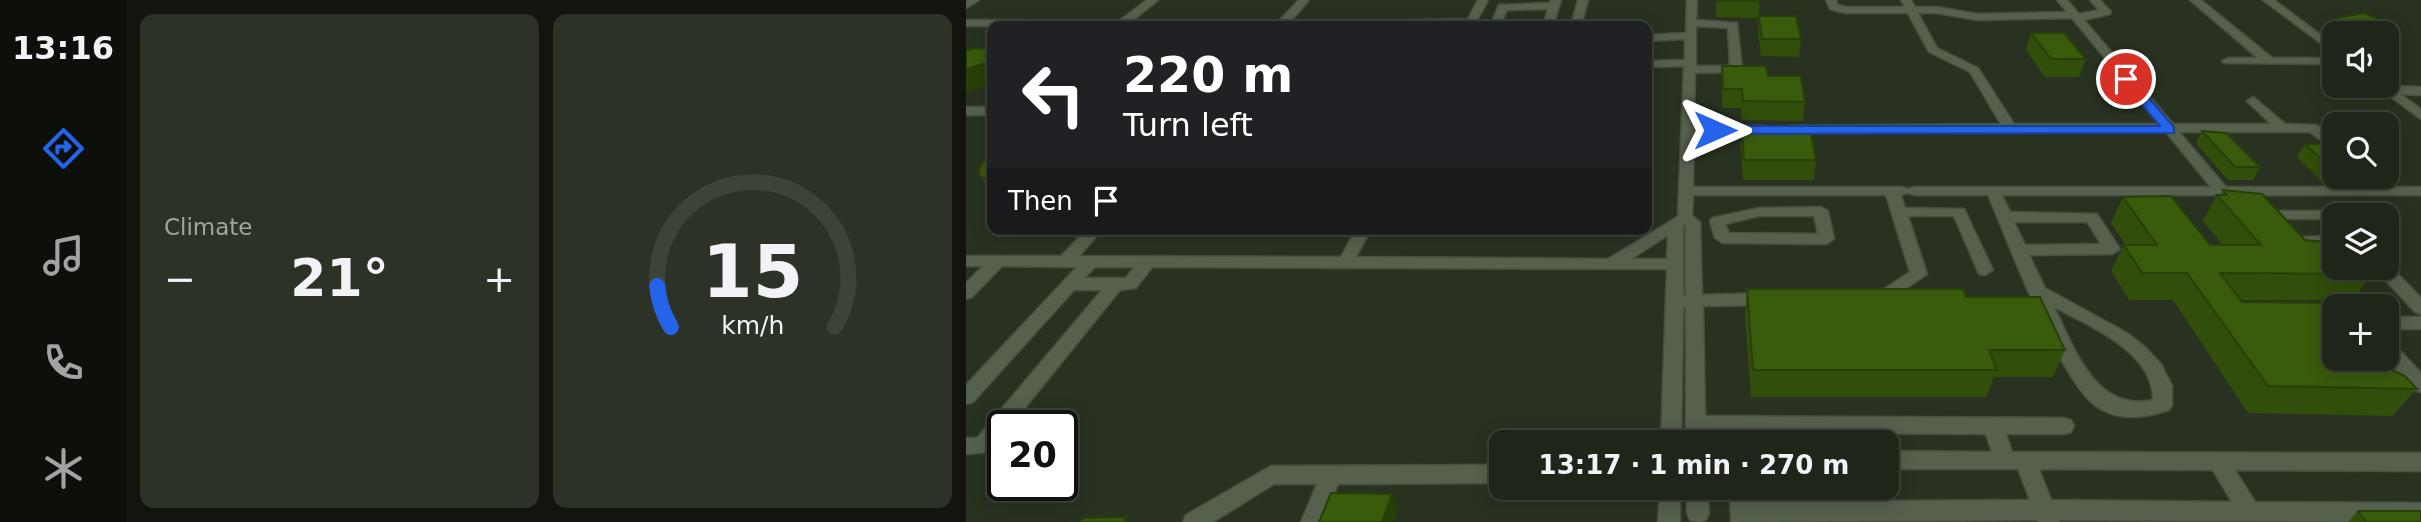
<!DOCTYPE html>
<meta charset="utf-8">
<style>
:root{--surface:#1f2619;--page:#2c3226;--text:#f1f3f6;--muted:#a1a5a2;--line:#3c4338;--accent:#2563eb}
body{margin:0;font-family:"DejaVu Sans",sans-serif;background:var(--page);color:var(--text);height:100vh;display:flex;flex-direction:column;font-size:26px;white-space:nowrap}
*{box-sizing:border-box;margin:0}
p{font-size:23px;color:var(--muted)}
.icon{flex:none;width:38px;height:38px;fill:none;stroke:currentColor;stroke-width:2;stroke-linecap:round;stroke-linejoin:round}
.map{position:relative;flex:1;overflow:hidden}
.panel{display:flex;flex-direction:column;gap:14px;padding:14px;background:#11150e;width:840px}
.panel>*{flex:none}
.hud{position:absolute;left:21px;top:21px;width:665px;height:214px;border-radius:14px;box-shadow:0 4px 18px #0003,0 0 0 2px var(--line);background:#202124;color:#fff;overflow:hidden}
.buttons{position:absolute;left:1356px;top:21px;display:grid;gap:14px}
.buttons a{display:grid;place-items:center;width:77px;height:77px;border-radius:14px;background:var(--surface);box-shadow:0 4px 18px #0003,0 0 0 2px var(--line);font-size:35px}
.speed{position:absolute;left:21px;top:410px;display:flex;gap:14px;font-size:35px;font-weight:700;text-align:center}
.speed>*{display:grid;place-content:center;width:91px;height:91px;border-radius:50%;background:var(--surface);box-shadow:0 4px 18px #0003,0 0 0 2px var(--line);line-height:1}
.speed .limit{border:4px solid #111;border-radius:10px;background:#fff;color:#111}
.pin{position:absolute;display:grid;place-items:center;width:60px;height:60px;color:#fff;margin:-30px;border:4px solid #fff;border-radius:50%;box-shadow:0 2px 7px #0007}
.me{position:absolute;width:77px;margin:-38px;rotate:90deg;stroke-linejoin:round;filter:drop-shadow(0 0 5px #0008)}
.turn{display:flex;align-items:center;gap:24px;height:147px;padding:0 21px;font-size:32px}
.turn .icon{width:91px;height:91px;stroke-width:2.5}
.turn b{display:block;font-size:49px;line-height:60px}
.then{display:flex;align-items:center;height:66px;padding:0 21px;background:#0003;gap:14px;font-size:26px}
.big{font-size:52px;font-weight:600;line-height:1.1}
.panel .tile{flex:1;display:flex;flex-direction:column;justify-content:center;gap:10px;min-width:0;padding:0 24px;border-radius:14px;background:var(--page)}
.panel .dial{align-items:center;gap:0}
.dial svg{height:182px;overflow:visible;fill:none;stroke:var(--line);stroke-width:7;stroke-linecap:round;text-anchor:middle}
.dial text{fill:var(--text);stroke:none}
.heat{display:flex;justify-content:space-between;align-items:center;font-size:38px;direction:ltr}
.panel .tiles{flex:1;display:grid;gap:14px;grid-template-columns:repeat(2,1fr)}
.trip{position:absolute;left:523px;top:430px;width:410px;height:70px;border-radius:14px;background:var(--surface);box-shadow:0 4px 18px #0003,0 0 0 2px var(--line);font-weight:600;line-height:70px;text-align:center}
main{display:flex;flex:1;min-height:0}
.tab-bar{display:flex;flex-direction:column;width:126px;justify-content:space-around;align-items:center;background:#0c0f0a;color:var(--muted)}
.tab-bar .icon{width:49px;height:49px}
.tab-bar .active{color:var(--accent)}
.tab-bar b{font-size:32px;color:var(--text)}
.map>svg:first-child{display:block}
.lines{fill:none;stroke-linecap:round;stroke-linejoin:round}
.minor-casing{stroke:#464e3f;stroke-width:3}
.minor{fill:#56614d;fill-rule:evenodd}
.wall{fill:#314e0a;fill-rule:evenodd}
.shaded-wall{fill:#284008}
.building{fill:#395b0c;stroke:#284008;stroke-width:2}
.route{fill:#2563eb;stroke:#184099;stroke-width:2}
</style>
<main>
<nav class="tab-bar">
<b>13:16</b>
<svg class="icon active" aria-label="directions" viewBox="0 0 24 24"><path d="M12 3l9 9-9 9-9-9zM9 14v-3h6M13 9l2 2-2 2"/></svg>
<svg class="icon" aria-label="music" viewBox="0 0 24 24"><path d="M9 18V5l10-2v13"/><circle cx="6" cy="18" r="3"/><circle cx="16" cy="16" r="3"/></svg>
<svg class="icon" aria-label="phone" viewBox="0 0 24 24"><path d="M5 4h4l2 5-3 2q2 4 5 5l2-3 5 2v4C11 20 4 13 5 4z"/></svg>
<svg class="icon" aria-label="climate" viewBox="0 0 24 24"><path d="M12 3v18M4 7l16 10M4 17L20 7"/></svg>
</nav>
<section class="panel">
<div class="tiles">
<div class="tile"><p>Climate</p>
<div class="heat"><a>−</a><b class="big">21°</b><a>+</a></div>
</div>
<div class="tile dial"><svg viewBox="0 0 100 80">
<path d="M14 69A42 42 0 1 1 86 69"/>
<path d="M14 69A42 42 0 0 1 8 51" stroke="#2563eb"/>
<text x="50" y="56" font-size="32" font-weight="700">15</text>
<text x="50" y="72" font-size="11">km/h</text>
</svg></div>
</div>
</section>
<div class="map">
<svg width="1455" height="522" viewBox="0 0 1455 522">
<rect width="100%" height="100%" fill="#293221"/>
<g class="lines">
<g class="minor-casing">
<g id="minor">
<path d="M13 0 0 8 1 0Z"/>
<path d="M181 0H192L166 21 311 23 333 0H343L323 23 502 19 512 0H522L508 26H0V20L153 21Z"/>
<path d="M585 0H595L587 26H577L582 9 541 10 534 26H524L533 5 584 3Z"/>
<path d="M612 0H622L615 26H605Z"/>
<path d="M721 0H731L730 20 771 23 776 69 770 72 729 73 728 126H797L803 130 797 134H728L727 187H936L942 189 948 187H1245L1200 132 818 133 817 130 823 126 1035 124 1004 72 963 52 942 13H879L864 9 860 0H870L872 5 879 7H939L935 0H945L949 7H971L1011 14 1101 12 1091 0H1101L1113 14 1133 10 1124 0H1134L1145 12 1144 14 1118 20 1207 124H1305L1281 101 1287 97 1319 124 1351 125 1368 140V150L1344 132H1213L1260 187H1407L1397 177H1412L1424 187H1455V195H1036L1044 212 1131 214 1154 249 1146 254 1063 255 1079 288 1161 333 1180 348 1195 364 1206 386V405L1203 410C1179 418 1152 422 1130 406 1092 378 1043 243 1022 195H948L942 193 935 195 939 208 998 209 1027 270 1019 275 1013 274 988 216H942L961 274 920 302 907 300 905 296 907 292 917 290 944 272 920 195H727L726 216 734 222 736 295 800 293 808 299 800 305 737 306 739 416 1098 418 1105 420 1108 426 1105 432 1098 434H1040L1046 452 1455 453V471L1269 470 1289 502 1455 503V522L1093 520 1094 522H1072L1071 520 765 522 764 488H784L785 502 1064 500 1052 469H920V451L1026 452 1020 434 740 432V443H720V307H717L715 443H695L701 269 186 267 170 288 154 290 45 425H37V435L23 452 0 454V438H11L136 290H108L7 402 0 404V385L111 267 36 266 6 297 0 299V283L17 266H0V256H95L121 229H137L113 256 375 257 390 229H405L390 257 642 259 705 221 712 216 718 66 681 67V61L719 60V39L681 41V35L720 33ZM952 13H971L1011 20 1106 18 1193 124H1048L1012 68 971 48ZM730 26 762 28 764 66H730ZM1048 222H1121L1135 244 1059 245ZM720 224V295H717V226ZM702 235 701 259H665ZM129 267H169L160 278H118ZM1088 307C1124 326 1188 352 1187 400 1129 412 1109 349 1088 307ZM1073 469 1247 470 1266 502 1085 500Z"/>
<path d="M1224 0H1235L1306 58H1368V64L1258 63 1256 61 1262 58H1292Z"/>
<path d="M1297 0H1308L1368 45V53Z"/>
<path d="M1421 84 1424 86 1455 87V95L1434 94 1455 109V119L1410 86Z"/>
<rect x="0" y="107" width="26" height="8"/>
<path d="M855 207 862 211 868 239 860 244 757 243 749 238 744 221 746 218 793 208ZM793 216H848L852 234 763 233 759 224Z"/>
<path d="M1297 211H1364L1371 215 1364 219 1292 218 1290 215Z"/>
<path d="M1368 236V246L1332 247 1324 242 1332 237Z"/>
<path d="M1422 264 1455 298V314L1449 312 1408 268H1421Z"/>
<rect x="1421" y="317" width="34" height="12"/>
<path d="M1421 341 1427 343 1455 373V392L1448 390 1420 359Z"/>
<path d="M536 465V483L372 484 357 522H335L351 484H308L247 522H217L220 515 305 466Z"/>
<path d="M694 488H714V522H692Z"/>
<path d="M721 488H741L743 513 740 520 734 522 724 520 721 513Z"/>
</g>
</g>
<use href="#minor" class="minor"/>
</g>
<g class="wall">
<path d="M750 0H793V18L750 17Z"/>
<path d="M793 16 835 39 833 57 795 56 792 33Z"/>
<path d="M1370 18 1430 27 1421 41V33H1374L1363 29Z"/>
<path d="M1065 33 1120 59 1113 77H1079L1060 50Z"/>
<path d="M756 66 802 76 839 102 837 121 776 120 775 108H756Z"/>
<path d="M776 129 850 160 848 180H777L775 148Z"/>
<path d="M1236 131 1294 167 1287 180H1262L1230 143Z"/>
<path d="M1339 144 1368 150V177H1380L1378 180H1354L1331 157Z"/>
<path d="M26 156V193L14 176Z"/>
<path d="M1257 190 1339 240 1406 274 1386 300H1374L1368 306 1428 371 1451 389 1426 416 1282 413 1207 300H1163L1145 271 1158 245H1160L1145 223 1157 197 1244 245H1257L1237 221 1251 195H1255ZM1275 300H1355L1353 303 1276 302Z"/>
<path d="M781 289 1000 297 1099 350 1087 377H1028L1020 397H785L779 316Z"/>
<path d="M1392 511 1455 522H1382Z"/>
</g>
<g class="shaded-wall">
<path d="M26 59V83L0 92V69Z"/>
<path d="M426 494 432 509 427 522H416Z"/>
</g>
<g class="building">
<path d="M751 0H793L794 1H751Z"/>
<path d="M1398 13 1430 27 1421 38V33H1408L1407 31 1370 18Z"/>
<path d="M793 16H830L835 39H796Z"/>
<path d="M393 22 409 25 411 26H375Z"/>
<path d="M1065 33H1098L1120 59H1085Z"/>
<path d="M12 48 26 50V59L21 63 0 69V50Z"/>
<path d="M756 66H800L802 76H835L839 102 777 101 776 89H757Z"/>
<path d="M776 129H844L850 160H778Z"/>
<path d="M1236 131 1260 133 1294 167H1269Z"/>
<path d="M1339 144H1361L1368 150V167H1363Z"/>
<path d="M26 156V181L20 180 14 176 13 169 17 162Z"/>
<path d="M1257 190 1296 194 1339 240 1368 243V268H1400L1406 274 1254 273 1276 302 1358 303 1356 299H1373L1379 306H1368V359H1418L1428 371 1439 376 1451 389 1302 386 1221 273H1176L1158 245H1191L1157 197 1205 196 1244 245H1295L1251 195H1261Z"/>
<path d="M781 289H997L1000 297H1074L1099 350H1023L1031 370H787Z"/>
<path d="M365 493 426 494 416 522H353Z"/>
<path d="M1392 511H1455V522H1400Z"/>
<path d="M161 517 158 522H114L117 518Z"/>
</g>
<path class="route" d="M1156 76H1164L1208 127V133L749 134 742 130 749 126H1194L1156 81Z"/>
</svg>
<div class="buttons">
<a><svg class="icon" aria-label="sound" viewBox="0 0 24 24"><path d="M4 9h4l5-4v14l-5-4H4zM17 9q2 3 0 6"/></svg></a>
<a><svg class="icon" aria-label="search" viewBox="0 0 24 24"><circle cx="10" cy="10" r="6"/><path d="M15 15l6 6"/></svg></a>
<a><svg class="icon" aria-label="layers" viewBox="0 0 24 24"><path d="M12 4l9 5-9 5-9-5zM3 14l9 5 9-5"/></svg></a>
<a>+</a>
</div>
<div class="speed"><div class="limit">20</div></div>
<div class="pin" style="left:1160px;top:79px;background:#d93025"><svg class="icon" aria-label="arrive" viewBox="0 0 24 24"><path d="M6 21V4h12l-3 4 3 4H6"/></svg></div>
<svg class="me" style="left:749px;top:130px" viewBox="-20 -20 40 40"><path d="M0-17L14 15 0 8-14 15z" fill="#2563eb" stroke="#fff" stroke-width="4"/></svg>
<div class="trip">13:17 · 1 min · 270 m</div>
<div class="hud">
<div class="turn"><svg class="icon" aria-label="left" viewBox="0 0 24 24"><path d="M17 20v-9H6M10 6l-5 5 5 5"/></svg><div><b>220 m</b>Turn left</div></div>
<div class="then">Then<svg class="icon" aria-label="arrive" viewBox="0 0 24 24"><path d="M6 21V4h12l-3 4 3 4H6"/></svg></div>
</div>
</div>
</main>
